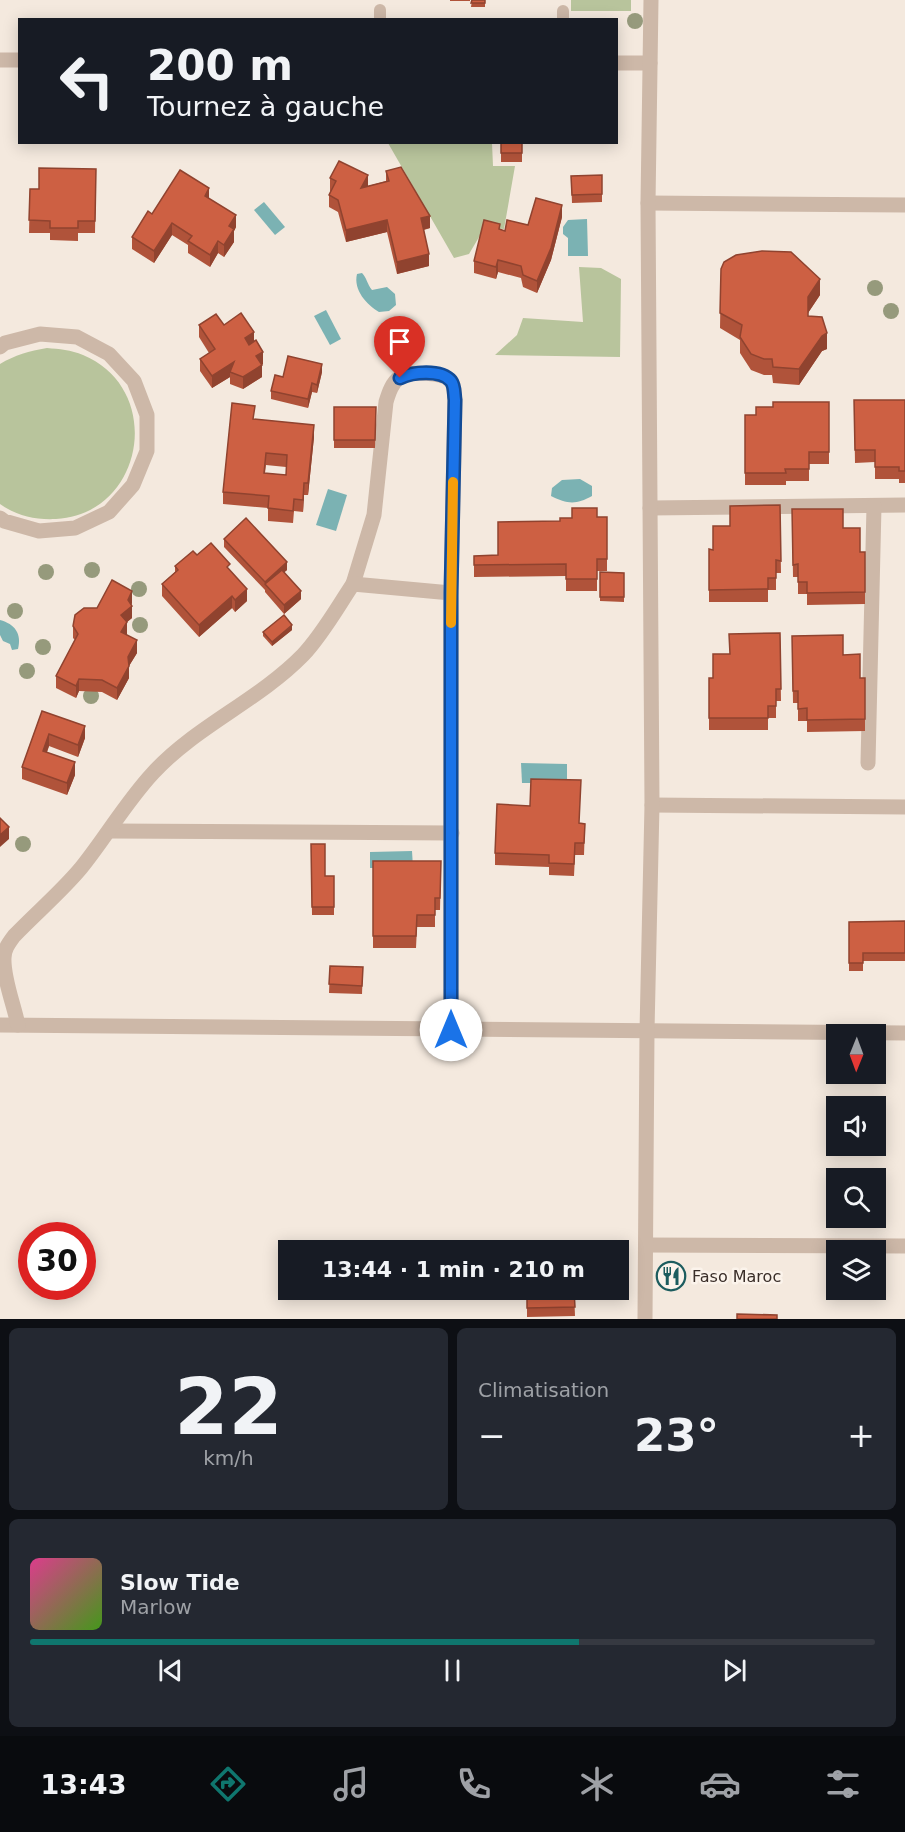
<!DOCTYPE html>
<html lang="fr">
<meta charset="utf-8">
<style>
:root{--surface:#171b24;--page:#242831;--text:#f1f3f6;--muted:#9ea1a6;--line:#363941;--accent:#0f766e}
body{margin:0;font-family:"DejaVu Sans",sans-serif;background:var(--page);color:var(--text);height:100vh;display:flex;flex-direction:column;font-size:22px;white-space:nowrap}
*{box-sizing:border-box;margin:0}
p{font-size:20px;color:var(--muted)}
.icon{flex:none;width:33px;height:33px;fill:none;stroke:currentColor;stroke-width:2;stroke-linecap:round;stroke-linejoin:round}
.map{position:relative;height:1319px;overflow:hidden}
.details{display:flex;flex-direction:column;gap:9px;padding:9px;background:#0d0f14;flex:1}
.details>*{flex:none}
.banner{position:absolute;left:18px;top:18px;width:600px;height:126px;border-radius:0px;box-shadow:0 3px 15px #0003;background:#171b24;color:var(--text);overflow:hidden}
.needle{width:39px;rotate:181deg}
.tools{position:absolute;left:826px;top:1024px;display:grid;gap:12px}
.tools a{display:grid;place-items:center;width:60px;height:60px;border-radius:0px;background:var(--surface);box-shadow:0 3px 15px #0003;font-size:30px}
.speed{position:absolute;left:18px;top:1222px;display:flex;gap:12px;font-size:30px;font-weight:700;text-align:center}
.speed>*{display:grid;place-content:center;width:78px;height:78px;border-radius:50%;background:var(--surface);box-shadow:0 3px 15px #0003;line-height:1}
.speed .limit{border:9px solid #d22;background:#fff;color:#111}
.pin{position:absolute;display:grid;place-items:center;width:51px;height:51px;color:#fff;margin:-62px -26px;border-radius:50% 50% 50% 0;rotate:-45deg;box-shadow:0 0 6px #0007}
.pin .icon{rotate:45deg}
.me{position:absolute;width:66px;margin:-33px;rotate:0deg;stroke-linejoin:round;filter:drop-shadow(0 0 4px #0008)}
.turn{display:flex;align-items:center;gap:21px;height:126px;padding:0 30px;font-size:27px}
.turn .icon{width:78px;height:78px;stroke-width:2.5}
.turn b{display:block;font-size:42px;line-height:51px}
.big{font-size:45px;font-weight:700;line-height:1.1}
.details .card{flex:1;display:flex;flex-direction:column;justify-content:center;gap:9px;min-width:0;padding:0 21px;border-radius:9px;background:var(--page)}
.details .dial{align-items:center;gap:0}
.dial b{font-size:78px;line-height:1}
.song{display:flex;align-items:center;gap:18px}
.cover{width:72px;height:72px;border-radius:9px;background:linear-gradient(135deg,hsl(330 70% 55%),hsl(100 70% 35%))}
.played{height:6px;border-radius:3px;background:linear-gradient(90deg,var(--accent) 65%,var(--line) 65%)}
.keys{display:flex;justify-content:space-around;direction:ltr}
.heat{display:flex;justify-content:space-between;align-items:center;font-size:33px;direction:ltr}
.details .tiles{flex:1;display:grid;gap:9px;grid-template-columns:1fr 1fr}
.card:last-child{grid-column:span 2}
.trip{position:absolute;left:278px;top:1240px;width:351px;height:60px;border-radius:0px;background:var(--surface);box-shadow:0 3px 15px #0003;font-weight:700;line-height:60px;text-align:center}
.dock{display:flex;height:96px;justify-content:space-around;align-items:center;background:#090b0e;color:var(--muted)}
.dock .icon{width:42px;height:42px}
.dock .active{color:var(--accent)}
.dock b{font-size:27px;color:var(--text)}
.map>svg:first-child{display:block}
.green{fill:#b8c49c}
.water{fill:#7bb2b3}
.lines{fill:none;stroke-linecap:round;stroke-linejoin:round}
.service{stroke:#cdb8a8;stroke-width:12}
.minor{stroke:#cdb8a8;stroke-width:15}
.tree{fill:#969a7c}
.wall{fill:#b0533a;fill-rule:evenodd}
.shaded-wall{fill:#90432f}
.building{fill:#cd6043;stroke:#90432f;stroke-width:1.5;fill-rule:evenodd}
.route-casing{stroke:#114b97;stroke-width:15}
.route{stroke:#1a73e8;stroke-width:10}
.slow{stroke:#f59e0b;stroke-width:10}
.labels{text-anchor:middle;stroke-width:5;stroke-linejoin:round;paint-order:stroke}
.poi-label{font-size:16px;fill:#3a2e29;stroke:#fbf3eb;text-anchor:start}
</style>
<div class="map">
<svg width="905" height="1319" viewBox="0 0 905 1319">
<rect width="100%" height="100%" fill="#f4e9de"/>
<g class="green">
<rect x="571" y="0" width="60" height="11"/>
<path d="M388 143H492L493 166H515L504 229 485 227 469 254 454 258Z"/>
<path d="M579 267 601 268 621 279 620 357 495 355 517 335 523 318 583 322Z"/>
<path d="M47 348C59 349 71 350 83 355 165 389 145 514 56 519 35 520 17 516 0 504V364C15 355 29 351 47 348Z"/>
</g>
<g class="water">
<path d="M264 202 285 227 275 235 254 210Z"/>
<path d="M587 219 588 256H568V238L563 234V227L568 220Z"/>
<path d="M362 273C367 278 367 284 372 290L387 287 395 294 396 305 389 311 379 312C367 305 353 290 357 274Z"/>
<path d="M326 310 341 339 330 345 314 316Z"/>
<path d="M580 479 592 486V496C576 505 567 504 551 496L552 488 562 480Z"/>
<path d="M328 489 347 495 336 531 316 525Z"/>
<path d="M0 620C15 624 22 634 18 649L12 650 10 644 3 641 0 635Z"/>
<path d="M521 763 567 764V783H522Z"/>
<path d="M412 851 413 868H370V852Z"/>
</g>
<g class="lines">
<g class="service">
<path d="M380 20V10"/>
<path d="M563 20V11"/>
</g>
<g class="minor">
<path d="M0 60H20"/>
<path d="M616 63H650"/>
<path d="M648 203 905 205"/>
<path d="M0 347 5 343 40 334 77 337 109 354 134 381 147 415V451L133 485 109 512 75 528 39 531 4 521 0 518"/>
<path d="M650 508 905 505"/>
<path d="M353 584 374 515 386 402C389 392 392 383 400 377 410 371 443 372 451 381 455 386 454 394 455 400L451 593V1030"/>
<path d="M868 763 874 506"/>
<path d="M652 805 905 807"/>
<path d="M110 831 452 833"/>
<path d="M0 1025 905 1033"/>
<path d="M18 1025C14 1005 3 978 4 958 4 949 9 943 14 936 36 913 61 892 81 868 106 837 126 802 153 773 196 726 258 701 303 655 322 635 337 608 353 584L451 593"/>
<path d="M646 1245 905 1246"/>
<path d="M645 1319 647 1031 652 805 648 203 651 0"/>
</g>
</g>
<g class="tree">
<circle cx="635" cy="21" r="8"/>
<circle cx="875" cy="288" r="8"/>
<circle cx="891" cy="311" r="8"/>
<circle cx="92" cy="570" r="8"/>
<circle cx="46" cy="572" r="8"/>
<circle cx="139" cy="589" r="8"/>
<circle cx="15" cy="611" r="8"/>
<circle cx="140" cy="625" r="8"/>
<circle cx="43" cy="647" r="8"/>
<circle cx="27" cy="671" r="8"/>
<circle cx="91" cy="696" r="8"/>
<circle cx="23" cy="844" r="8"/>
</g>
<g class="wall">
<rect x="450" y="0" width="20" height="1"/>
<path d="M472 0H485V7H471Z"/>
<rect x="501" y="142" width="21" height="20"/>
<path d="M96 169 95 233H78V241L50 240V233H29L30 189H39Z"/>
<path d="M386 171 430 228 424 230 429 266 397 274 387 232 346 242 338 212 329 207V195L331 191H330V178L368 186 386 181Z"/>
<path d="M602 175V202L572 203 571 176Z"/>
<path d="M209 199 236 227 234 231V242L224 257 218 253 210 267 188 253V245L172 235 154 263 132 249V237L152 214Z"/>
<path d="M562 217 551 260 537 293 523 287 521 278 498 272 496 279 474 273V261L505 231Z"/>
<path d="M721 269 820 295 808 313V316L827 349 822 351 799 385 773 383 772 375H764L751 370 740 353V340L720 328Z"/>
<path d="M199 325H224L254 341 263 364 261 365 262 377 243 389 230 384V377L212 388 200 371V359L209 353 199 337Z"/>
<path d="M322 372 317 393 312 392 308 408 271 399V391L283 377Z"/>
<path d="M854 400H905V483H899V479H875V462L855 463Z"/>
<path d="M829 402V464H809V481H786V485H745V415H756L773 407Z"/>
<path d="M334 407H376L375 448H334Z"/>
<path d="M255 419 314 437 308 495H304L303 512 294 511 293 523 268 521V508L223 504V492ZM266 465 286 467V475L265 473Z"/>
<path d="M780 505 781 573H776V590H768V602H709V549L713 550 730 526Z"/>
<path d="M792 509 843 528 860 552H865V604L807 605V594H798V577H793Z"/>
<path d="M607 517V571H597V591H566V576L474 577V556L498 555 560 521 572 518Z"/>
<path d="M224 539 287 570 284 572 301 599 284 614 265 592V590L224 547Z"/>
<path d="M197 555 230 571 247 601 235 612 232 608 199 637 162 596V584L175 572V566Z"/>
<path d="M600 572 624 573V602L600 601Z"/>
<path d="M132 603 131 605 132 618 127 622 126 635 137 653 129 666V678L117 700 102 692 79 691 76 698 56 688V676L75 640 73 638V626L97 608Z"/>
<path d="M292 630 272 646 263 636V632Z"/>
<path d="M780 633 781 701H776V718H768V730H709V678H713L730 654Z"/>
<path d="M792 636 843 655 860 678H865V731L807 732V721H798V703H793Z"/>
<path d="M42 711 85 738 78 757 49 746 47 752 75 775 67 795 22 779V767Z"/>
<path d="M580 823 585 824 584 855H575L574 876 549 875V867L495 865V853Z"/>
<path d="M311 844 325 876H334V915H312Z"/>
<path d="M373 861H441L440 910H435V927H417L416 948H373Z"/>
<path d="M905 921V961H863V971H849V922Z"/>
<path d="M330 966 363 967 362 994 329 993Z"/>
<path d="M527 1290H574L575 1316 527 1317Z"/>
</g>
<g class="shaded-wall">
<path d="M368 175V187L361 188Z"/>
<path d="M209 188V200L205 196Z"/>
<path d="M562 205V217L551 260 537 293V281Z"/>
<path d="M236 215V227L234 231V242L224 257V245L229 226Z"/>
<path d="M430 216V228L421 230V218Z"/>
<path d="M387 220V232L346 242V230Z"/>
<path d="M172 223V235L154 263V251Z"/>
<path d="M218 241V253L210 267V255Z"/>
<path d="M429 254V266L397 274V262Z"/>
<path d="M498 260V272L496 279V267Z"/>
<path d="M820 279V295L808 313V297Z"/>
<path d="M254 332V344L245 350V338Z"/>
<path d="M827 333V349L822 351 799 385V369L822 336Z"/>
<path d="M263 352V364L256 369V356Z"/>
<path d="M234 362 230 372V377L212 388V376Z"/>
<path d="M322 364V372L317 393V385Z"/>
<path d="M262 365V377L243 389V377Z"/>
<path d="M312 383V392L308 408V399Z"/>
<path d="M314 425V437L308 495V483Z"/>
<path d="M304 483V495L303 512V500Z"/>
<path d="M287 562V570L268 587 265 584V590V582Z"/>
<path d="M247 589V601L235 612V600Z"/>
<path d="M132 591V603L130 608 132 606V618L127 622V634L121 644V615Z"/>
<path d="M301 591V599L284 614V605Z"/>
<path d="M232 596V608L199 637V625Z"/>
<path d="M292 625V630L272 646V642Z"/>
<path d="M137 640V653L129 666V678L117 700V688L128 657Z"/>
<path d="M79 679V691L76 698V686Z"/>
<path d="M85 726V738L78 757V745Z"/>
<path d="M49 734V746L43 763V751Z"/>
<path d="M75 762V775L67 795V783Z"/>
<path d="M9 827V839L0 847V835Z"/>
</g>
<g class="building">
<path d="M472 0H485V3H471Z"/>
<rect x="501" y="142" width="21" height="11"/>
<path d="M339 161 368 175 361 188 389 181 386 171 401 167 430 216 421 218 429 254 397 262 387 220 346 230 338 200 329 195 336 181 330 178Z"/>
<path d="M39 168 96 169 95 221H78V228H50V221L29 220 30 189H39Z"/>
<path d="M180 170 209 188 205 196 236 215 229 226 234 229 224 245 218 241 210 255 188 241 192 236 172 223 154 251 132 237 148 211 152 214Z"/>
<path d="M602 175V194L572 195 571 176Z"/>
<path d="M536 198 562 205 551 248 537 281 523 275 521 266 498 260 496 267 474 261 484 220 500 224 499 229 505 231 507 220 528 225Z"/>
<path d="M762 251 791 252 820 279 808 297V316L822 317 827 333 822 336 799 369 773 367 772 359H764L751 354 740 337 742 325 720 313 721 269 724 262 736 255Z"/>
<path d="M241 313 254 332 245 338 249 345 256 340 263 352 256 356 262 365 243 377 230 372 234 362 212 376 200 359 215 349 199 325 216 314 224 325Z"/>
<path d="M288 356 322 364 317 385 312 383 308 399 271 391 275 375 283 377Z"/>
<path d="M854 400H905V471H899V467H875V450H855Z"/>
<path d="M773 402H829V452H809V469H785L786 473H745V415H756V407H773Z"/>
<path d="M232 403 255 406 253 419 314 425 308 483H304L303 500 294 499 293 511 268 508 269 496 223 492ZM266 453 287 455 286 475 264 473Z"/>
<path d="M334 407H376L375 440H334Z"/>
<path d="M780 505 781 561 776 560V578H768V589L709 590V549L713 550V526H730V506Z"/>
<path d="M572 508H597V517H607V559H597V579H566V564L474 565V556L498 555V522L560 521V518H572Z"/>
<path d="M792 509H843V528H860V552H865V592L807 593V582H798V564L793 565Z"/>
<path d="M246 518 287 562 265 582 224 539Z"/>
<path d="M211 543 230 564 227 567 247 589 235 600 232 596 199 625 162 584 178 570 175 566 193 551 197 555Z"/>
<path d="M282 570 301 591 284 605 265 584Z"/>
<path d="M600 572 624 573V597H600Z"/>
<path d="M112 580 132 591 128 600 132 606 121 615 127 622 121 632 137 640 128 657 129 666 117 688 102 680 79 679 76 686 56 676 78 634 73 626 75 615 84 608H97Z"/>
<path d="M284 615 292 625 272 642 263 632Z"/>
<path d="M780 633 781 689H776V706H768V718H709V678H713V654H730L729 634Z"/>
<path d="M843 635V655L860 654V678H865V719L807 720V708L798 709V691H793L792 636Z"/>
<path d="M42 711 85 726 78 745 49 734 43 751 75 762 67 783 22 767Z"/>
<path d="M531 779 581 780 579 823 585 824 584 843H575L574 864 549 863V855L495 853 497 804 530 806Z"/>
<path d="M0 818 9 827 0 835Z"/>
<path d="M311 844H325V876H334V907H312Z"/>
<path d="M373 861H441L440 898H435V915H417L416 936H373Z"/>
<path d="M905 921V953H863V963H849V922Z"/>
<path d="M330 966 363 967 362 986 329 984Z"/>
<path d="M527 1290H574L575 1307 527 1308Z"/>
<path d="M737 1314 777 1315V1319H737Z"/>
</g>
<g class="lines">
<g class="route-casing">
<path id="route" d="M400 378C412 372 441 369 451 381 455 386 454 394 455 400L451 593V1030"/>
</g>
<use href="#route" class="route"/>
<path class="slow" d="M451 623 453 482"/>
</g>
<defs>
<g id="restaurant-ring" transform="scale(1.5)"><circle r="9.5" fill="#fbf3eb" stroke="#1c5c5e" stroke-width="1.5"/><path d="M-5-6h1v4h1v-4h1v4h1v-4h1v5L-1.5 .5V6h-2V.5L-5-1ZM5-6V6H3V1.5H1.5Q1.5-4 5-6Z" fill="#1c5c5e"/></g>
</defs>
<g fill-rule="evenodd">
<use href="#restaurant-ring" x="671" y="1276"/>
</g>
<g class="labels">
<g class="poi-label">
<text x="692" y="1282">Faso Maroc</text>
</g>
</g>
</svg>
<div class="tools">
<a><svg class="needle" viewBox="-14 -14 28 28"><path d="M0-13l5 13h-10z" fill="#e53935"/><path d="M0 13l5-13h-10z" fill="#9ea1a6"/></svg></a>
<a><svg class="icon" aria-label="sound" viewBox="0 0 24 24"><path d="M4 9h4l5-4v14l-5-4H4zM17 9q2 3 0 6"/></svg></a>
<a><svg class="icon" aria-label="search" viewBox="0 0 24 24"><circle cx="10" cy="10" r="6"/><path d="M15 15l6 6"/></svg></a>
<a><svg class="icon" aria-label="layers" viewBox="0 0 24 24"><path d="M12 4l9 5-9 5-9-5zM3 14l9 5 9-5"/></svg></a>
</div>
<div class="speed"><div class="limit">30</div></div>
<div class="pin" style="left:400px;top:378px;background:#d93025"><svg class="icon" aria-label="arrive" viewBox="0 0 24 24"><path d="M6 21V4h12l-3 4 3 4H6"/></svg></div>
<svg class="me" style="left:451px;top:1030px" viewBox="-20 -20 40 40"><circle r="19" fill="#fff"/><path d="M0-13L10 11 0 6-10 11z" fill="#1a73e8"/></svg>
<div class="trip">13:44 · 1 min · 210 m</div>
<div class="banner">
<div class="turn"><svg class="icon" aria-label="left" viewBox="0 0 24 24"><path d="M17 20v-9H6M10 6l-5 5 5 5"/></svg><div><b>200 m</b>Tournez à gauche</div></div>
</div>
</div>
<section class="details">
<div class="tiles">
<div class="card dial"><b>22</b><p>km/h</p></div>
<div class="card"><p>Climatisation</p>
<div class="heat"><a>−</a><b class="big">23°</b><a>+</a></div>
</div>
<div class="card">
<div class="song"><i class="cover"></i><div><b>Slow Tide</b><p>Marlow</p></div></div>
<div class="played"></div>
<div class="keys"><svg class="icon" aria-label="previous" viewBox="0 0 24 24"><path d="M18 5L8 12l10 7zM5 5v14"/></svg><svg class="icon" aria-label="pause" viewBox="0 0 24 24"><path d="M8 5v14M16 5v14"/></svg><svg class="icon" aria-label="next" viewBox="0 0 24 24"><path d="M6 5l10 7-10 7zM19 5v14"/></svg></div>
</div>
</div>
</section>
<nav class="dock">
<b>13:43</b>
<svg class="icon active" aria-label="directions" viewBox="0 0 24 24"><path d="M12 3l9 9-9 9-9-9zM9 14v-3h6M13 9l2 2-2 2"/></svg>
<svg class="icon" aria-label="music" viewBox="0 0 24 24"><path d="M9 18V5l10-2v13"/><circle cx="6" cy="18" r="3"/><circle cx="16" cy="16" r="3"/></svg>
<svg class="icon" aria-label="phone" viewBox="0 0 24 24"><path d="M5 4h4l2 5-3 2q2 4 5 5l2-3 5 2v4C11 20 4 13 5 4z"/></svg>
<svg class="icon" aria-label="climate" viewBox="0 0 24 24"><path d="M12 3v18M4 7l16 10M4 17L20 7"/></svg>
<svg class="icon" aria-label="car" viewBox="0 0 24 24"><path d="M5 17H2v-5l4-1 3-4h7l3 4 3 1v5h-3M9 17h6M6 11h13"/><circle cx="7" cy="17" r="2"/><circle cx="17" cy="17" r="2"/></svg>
<svg class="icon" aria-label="filters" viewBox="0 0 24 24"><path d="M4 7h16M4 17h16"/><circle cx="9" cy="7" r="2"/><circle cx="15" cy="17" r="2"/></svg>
</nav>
